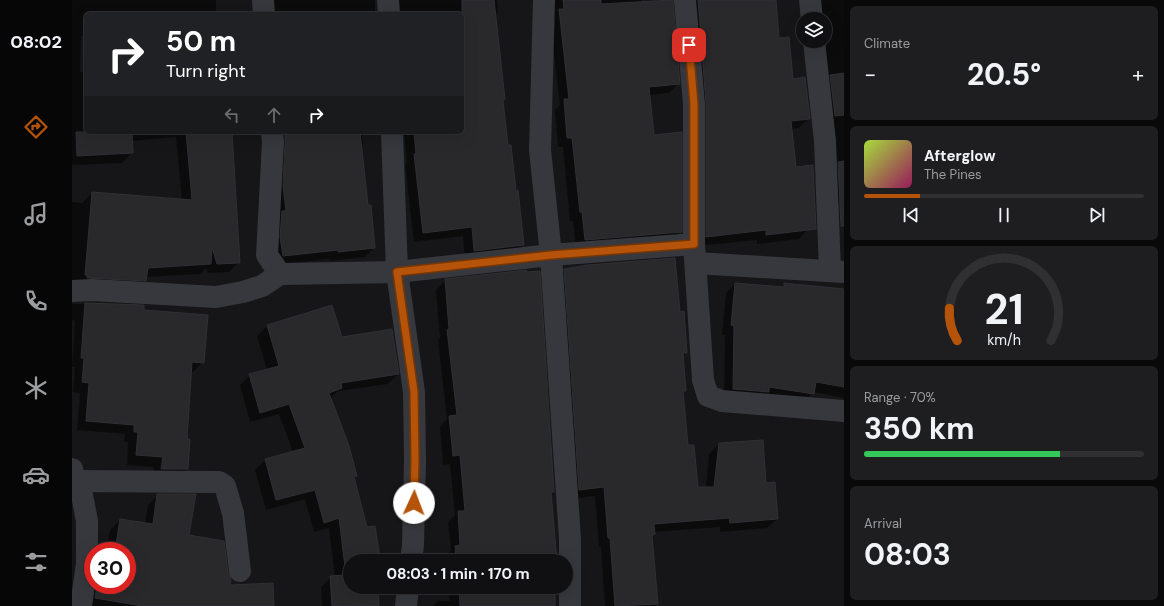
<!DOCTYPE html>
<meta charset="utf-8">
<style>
:root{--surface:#101012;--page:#1e1e20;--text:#f1f3f6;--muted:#9c9d9f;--line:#303032;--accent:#b45309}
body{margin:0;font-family:"DM Sans",sans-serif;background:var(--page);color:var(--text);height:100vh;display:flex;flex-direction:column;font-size:15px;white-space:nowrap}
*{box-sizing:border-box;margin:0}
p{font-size:13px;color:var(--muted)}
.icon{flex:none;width:22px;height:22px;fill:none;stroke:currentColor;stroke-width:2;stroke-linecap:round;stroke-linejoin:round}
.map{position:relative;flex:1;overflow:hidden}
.sheet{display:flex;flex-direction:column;gap:6px;padding:6px;background:#09090a;width:320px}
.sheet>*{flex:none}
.top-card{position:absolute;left:12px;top:12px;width:380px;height:122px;border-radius:6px;box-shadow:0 4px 16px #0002,0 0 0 1px var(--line);background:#202124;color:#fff;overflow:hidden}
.fabs{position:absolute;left:724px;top:12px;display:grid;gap:8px}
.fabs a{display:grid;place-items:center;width:36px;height:36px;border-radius:50%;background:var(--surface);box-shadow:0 4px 16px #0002,0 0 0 1px var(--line);font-size:20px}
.speed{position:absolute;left:12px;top:542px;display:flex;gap:8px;font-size:20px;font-weight:700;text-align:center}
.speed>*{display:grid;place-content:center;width:52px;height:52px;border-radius:50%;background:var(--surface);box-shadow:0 4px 16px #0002,0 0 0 1px var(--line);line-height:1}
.speed .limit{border:6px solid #d22;background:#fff;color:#111}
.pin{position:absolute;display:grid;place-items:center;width:34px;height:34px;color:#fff;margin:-17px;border-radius:8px;box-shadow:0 2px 6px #0006}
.me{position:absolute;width:44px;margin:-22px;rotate:2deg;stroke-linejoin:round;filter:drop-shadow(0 0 3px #0008)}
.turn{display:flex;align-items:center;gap:14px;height:84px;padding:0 16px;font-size:18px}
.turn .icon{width:52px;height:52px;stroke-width:2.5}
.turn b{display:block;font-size:28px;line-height:34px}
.lanes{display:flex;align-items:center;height:38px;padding:0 16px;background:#0003;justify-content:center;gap:20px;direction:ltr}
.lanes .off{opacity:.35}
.big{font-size:30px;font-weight:700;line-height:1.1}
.sheet .card{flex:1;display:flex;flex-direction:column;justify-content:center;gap:6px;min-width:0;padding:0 14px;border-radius:6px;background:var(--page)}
.sheet .dial{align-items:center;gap:0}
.dial svg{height:104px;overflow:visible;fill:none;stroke:var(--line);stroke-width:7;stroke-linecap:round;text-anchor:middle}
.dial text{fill:var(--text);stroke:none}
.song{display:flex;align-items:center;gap:12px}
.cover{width:48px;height:48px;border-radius:6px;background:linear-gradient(135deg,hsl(80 70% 55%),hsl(330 70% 35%))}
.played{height:4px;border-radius:2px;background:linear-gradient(90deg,var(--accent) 20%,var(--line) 20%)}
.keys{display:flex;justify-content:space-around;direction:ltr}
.heat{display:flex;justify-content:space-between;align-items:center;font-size:22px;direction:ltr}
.charge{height:6px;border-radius:3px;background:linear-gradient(90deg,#34c759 70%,var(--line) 0)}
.trip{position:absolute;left:271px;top:554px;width:230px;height:40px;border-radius:20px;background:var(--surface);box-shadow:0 4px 16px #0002,0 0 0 1px var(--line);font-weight:700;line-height:40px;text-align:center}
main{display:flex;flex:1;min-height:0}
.tab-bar{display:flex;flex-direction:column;width:72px;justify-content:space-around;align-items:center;background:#060607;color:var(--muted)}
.tab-bar .icon{width:28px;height:28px}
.tab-bar .on{color:var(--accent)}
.tab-bar b{font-size:18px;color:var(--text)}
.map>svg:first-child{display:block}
.shadow{fill:#0007}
.building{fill:#29292c;stroke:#303034}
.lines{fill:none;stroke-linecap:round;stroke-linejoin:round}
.minor{stroke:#37383d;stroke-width:22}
.route-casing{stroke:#753606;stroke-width:10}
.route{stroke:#b45309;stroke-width:7}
</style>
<main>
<nav class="tab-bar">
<b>08:02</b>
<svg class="icon on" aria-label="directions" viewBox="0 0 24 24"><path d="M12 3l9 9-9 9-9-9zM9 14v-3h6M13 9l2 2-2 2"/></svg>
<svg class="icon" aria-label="music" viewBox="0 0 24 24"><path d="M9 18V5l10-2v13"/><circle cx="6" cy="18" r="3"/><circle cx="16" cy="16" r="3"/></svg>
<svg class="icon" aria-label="phone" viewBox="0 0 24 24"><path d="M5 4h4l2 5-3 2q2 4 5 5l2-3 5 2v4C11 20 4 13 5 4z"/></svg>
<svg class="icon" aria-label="climate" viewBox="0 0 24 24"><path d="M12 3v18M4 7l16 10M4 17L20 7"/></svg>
<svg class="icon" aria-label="car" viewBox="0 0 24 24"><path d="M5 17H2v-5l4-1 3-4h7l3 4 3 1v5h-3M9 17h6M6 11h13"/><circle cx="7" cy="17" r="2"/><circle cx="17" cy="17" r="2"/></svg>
<svg class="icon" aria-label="filters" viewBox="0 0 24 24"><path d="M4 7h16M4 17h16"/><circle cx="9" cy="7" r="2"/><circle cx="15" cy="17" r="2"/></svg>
</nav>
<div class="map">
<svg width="772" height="606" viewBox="0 0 772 606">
<rect width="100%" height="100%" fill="#161618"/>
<g class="shadow">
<path d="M0 0H144V14H14V36H9L8 72H14V132H159L167 262 157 272 136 273 134 268 128 274 74 277V280L64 290 0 287V202L10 203 20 193 110 201 104 137 60 141V153L50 163 0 165Z"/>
<path d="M193 0H303V14H195Z"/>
<path d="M314 0H425L426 11 423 15 432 99 430 101 435 147 451 245 441 254 393 260 391 236 342 242 333 165 335 162 332 132H390V14H320Z"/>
<path d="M481 0H569V2L572 3 600 0 607 83 597 93 576 95 581 136 608 232 599 242 504 249 501 221H498L491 147H486L483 110 488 105 478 20Z"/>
<path d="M610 0H703L706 39 720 80 737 118 727 128 719 129 723 168 736 229 727 239 685 244V240L625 246Z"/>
<path d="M743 0H772V230L769 203 758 204 753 19H745Z"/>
<path d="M198 132H290L291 145 289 148 295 206 302 248 293 257 257 261V259L202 265Z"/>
<path d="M493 270 607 313 614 353 610 357 612 390 610 393 615 447 625 488H634L637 454 647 444 693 484 705 519 695 528 648 532V527L582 532 579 536 585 604 583 606H533L529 547H527L523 496 498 499 483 280Z"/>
<path d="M374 280 481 492 479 494 484 561H374L373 557 379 551 376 522 383 515 378 464 371 465 368 426 375 419 366 340 368 338 364 290Z"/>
<path d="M663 284 709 288 712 284 770 290 772 288V398L741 392 731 403 652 399 653 335H650L654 293Z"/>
<path d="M0 304H20L71 311 131 362 121 372H119L114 440 115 469 105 479H80L82 467 55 465 56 442H52L53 434 5 430 8 393 1 392 3 367H0L3 321 0 320Z"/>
<path d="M260 307 269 338 326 374 316 384 266 391 258 399 284 476 281 479 295 528 307 558 303 561H278V587H305L306 606H250L249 587 259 577H263L257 528 242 532 233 499 194 510 183 470 193 460 221 452 207 414 178 422 168 385 178 375 195 370 185 336 195 326Z"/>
<path d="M86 495 116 536 157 586 201 606H14L21 585H55V551H35L38 530 48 520 73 524 76 505Z"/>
<path d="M376 587H482L481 606H361L366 601H378Z"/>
</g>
<g class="building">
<path d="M390 0H422L433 99 431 100 436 145H439L444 191 446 190 452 245 402 251 400 227 351 233 342 154H344L342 132H390Z"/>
<path d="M491 0H529V4L601 0 608 84 577 87 582 135 610 132V232L513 240 510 212H508L500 138H495L492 99H497L487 9H492Z"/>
<path d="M626 0H704L707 38 717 37 721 79 733 77 738 119 719 121 724 167 741 165 744 229 694 235V230L634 237V104Z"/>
<path d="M772 73V115L763 116 758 75Z"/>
<path d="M4 132H60L61 153 5 156Z"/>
<path d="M114 132H160L168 263 145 264 140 247 139 264 76 268 74 281 15 278V275H13L20 192 120 200Z"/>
<path d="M213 132H288L296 205H299L303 248 266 252V250L211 256 208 237 210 211H214L211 186 213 143Z"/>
<path d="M772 161V226H769L766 162Z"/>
<path d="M603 258 608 312 612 311 615 353H611L614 391H611L616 445H622L626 487H642L647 443 691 440 694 483 703 482 706 519 658 523 657 518 582 524 583 534 580 535 586 604 543 606 538 538H536L532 487 507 490 492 269 516 265Z"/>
<path d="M454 270 455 272 468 271 482 492H479L485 561H384L383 546 388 545 386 511H393L388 455 381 456 377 416 385 415 375 330 377 329 373 279Z"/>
<path d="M663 283 712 287V283L772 289V387L744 382 742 394 697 387V392L661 389 662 326 659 325Z"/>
<path d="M13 303 72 305V310L136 315 132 363 120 362 115 439H118L116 469H89L91 457 64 455 66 432H62V425L14 421 17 383 10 382 12 358H9Z"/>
<path d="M260 305 270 337 320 329 327 374 269 383 270 388 257 393 277 446 285 476 282 477 295 527 303 526 308 558 304 559V561H278V587H306L307 606H260L258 576 274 575 267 518 252 523 243 490 204 500 193 459 233 448 217 404 188 413 177 374 207 366 195 325Z"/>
<path d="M85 494H124L117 535 152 541 156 572 159 579 158 585 201 583 202 606H70L23 598 25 585H55V551H43L48 519 81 524Z"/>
<path d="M387 587H483V606H388Z"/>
</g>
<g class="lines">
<g class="minor">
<path d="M191 0 192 14"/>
<path d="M316 0 317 14"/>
<path d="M472 0 468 150 479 255 498 539V606"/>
<path d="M613 0 622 104V244L631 380 636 396 650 401 772 411"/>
<path d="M738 0 740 19"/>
<path d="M742 41 753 141 758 271"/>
<path d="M200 132 201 142 195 255 208 274"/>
<path d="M320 132 325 272 342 392 343 460 341 545 339 561"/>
<path d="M624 263 772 272"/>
<path d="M0 291 20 290 144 297 171 292 190 286 208 274 325 272 479 255 622 244"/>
<path d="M0 469 3 481 10 495 15 521V564L9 606"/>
<path d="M0 481 147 482 153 486 161 513 168 571"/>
<path d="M334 606 336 587"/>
</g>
</g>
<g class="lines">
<g class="route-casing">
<path id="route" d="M342 503 343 460 342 392 325 272 479 255 622 244V104L617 45"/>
</g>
<use href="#route" class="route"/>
</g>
</svg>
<div class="fabs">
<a><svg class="icon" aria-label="layers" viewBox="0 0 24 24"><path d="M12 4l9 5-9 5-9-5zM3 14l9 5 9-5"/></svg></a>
</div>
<div class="speed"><div class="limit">30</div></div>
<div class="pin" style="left:617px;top:45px;background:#d93025"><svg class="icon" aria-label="arrive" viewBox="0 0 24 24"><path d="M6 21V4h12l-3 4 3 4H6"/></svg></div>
<svg class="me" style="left:342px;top:503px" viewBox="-20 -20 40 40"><circle r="19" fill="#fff"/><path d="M0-13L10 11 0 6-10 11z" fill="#b45309"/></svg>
<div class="trip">08:03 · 1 min · 170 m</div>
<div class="top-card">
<div class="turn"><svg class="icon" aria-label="right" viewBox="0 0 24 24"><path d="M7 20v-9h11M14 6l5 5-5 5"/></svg><div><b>50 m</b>Turn right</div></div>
<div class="lanes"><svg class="icon off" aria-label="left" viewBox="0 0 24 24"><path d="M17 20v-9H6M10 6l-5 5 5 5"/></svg><svg class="icon off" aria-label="ahead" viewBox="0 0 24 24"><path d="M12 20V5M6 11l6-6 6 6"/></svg><svg class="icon" aria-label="right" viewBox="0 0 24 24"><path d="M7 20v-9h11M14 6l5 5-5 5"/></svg></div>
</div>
</div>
<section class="sheet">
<div class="card"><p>Climate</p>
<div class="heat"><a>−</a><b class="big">20.5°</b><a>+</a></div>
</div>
<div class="card">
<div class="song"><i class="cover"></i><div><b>Afterglow</b><p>The Pines</p></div></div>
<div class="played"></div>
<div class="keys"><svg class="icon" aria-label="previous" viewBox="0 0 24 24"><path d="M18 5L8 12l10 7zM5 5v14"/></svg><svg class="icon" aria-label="pause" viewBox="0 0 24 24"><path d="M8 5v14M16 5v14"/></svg><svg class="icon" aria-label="next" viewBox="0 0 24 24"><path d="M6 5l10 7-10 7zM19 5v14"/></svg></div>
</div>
<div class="card dial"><svg viewBox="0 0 100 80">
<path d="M14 69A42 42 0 1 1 86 69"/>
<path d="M14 69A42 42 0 0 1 8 44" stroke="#b45309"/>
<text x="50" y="56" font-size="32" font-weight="700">21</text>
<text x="50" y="72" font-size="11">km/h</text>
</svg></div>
<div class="card"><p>Range · 70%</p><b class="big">350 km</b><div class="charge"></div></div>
<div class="card"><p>Arrival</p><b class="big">08:03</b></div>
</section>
</main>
